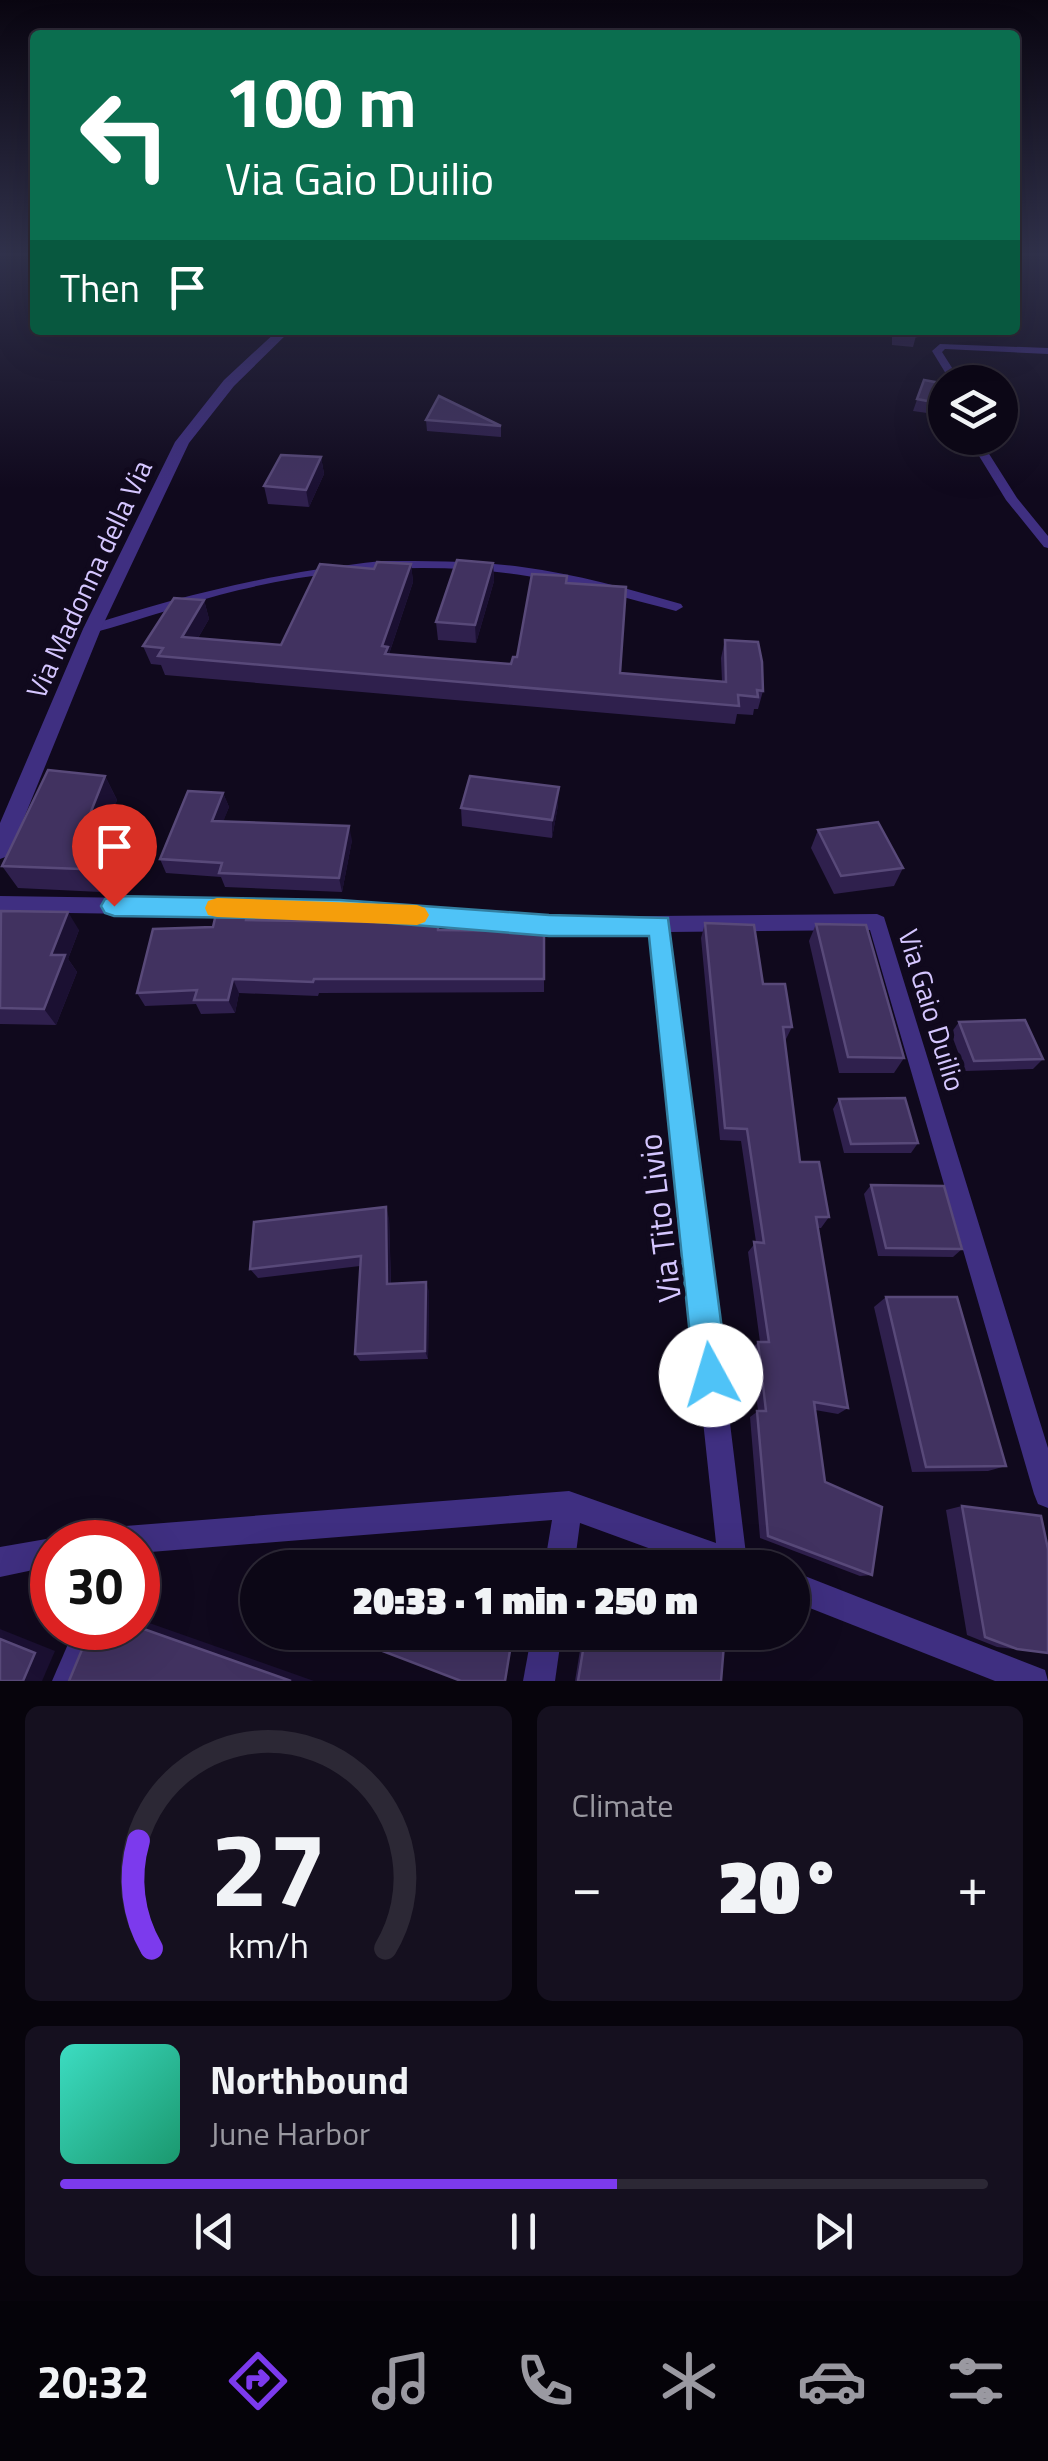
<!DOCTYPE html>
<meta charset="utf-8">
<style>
:root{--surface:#0c0716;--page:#15101f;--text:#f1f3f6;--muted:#9a99a1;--line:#2c2835;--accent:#7c3aed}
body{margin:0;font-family:"Titillium Web",sans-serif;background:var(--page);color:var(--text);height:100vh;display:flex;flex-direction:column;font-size:38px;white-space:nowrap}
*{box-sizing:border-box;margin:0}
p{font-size:32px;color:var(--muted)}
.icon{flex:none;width:55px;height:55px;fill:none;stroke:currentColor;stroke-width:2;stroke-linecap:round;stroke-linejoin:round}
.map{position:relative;height:1681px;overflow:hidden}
.details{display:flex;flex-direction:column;gap:25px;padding:25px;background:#07040c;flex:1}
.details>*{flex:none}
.hud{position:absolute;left:30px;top:30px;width:990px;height:305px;border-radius:10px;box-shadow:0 10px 40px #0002,0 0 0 2px var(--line);background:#0b6e4f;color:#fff;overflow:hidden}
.tools{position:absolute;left:928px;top:365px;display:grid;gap:20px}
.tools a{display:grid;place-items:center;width:90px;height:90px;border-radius:50%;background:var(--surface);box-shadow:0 10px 40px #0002,0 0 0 2px var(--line);font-size:50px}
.speed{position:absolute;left:30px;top:1520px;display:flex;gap:20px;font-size:50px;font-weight:700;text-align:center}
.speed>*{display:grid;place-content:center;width:130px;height:130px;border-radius:50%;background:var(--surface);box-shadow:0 10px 40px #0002,0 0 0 2px var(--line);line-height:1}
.speed .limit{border:15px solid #d22;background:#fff;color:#111}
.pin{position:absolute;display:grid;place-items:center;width:85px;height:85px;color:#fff;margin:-102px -42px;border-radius:50% 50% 50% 0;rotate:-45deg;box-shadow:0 0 10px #0007}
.pin .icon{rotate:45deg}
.me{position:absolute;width:110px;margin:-55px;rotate:354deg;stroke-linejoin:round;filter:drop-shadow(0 0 8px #0008)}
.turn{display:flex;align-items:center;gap:35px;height:210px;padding:0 30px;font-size:45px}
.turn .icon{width:130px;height:130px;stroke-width:2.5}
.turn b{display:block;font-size:70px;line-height:85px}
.then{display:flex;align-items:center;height:95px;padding:0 30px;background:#0003;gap:20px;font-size:38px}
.big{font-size:75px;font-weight:800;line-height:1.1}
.details .widget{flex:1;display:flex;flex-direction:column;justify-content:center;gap:15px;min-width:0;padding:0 35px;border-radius:15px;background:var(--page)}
.details .dial{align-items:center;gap:0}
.dial svg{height:260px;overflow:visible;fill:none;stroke:var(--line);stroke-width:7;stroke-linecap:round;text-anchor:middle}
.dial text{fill:var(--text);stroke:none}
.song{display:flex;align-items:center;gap:30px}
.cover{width:120px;height:120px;border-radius:15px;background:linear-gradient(135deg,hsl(170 70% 55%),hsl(160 70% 35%))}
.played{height:10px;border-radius:5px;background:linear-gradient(90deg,var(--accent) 60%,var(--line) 60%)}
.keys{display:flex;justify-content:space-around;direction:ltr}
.heat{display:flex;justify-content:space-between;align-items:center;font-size:55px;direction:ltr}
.details .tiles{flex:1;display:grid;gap:25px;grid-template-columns:1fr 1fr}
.widget:last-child{grid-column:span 2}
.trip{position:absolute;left:240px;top:1550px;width:570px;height:100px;border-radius:50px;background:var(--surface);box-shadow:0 10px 40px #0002,0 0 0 2px var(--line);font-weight:800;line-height:100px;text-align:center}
.menu{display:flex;height:160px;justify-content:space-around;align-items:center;background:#050309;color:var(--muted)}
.menu .icon{width:70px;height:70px}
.menu .on{color:var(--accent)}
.menu b{font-size:45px;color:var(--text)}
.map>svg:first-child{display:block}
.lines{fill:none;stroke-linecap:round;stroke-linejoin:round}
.minor{fill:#3f2f81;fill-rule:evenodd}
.tertiary{fill:#3f2f81;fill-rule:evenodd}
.wall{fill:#2f204d}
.shaded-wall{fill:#1b1032}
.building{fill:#413260;stroke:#584979;stroke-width:2.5}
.route{fill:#4fc3f7;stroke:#337fa1;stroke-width:2.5}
.slow{fill:#f59e0b}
.labels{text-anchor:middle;stroke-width:10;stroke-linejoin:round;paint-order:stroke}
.street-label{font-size:28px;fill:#d5c6ff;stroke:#10091d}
.near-street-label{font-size:32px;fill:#d5c6ff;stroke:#10091d}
</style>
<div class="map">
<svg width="1048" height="1681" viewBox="0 0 1048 1681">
<rect width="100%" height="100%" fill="#10091d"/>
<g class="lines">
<g class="minor">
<path d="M940 344 1048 348V354L945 349 942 352 961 382H951L932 351Z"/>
<path d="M968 438H979L1017 498 1048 536V548L1044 547 1006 500Z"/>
<path d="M382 561C429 561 476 561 522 567 576 574 629 589 681 604L683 607 676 611C626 598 578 584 527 576 433 561 331 568 239 590 189 602 141 620 92 633L85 629 87 626C187 594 277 572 382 561Z"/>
<path d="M0 896 340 901 549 917 877 914 884 917 1048 1448V1508L1038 1504 1034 1494 870 930 670 932 746 1554 755 1558 759 1568H703L580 1523 574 1568H544L552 1520 138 1553V1542H86L90 1532 100 1528 569 1491 716 1543 651 932 549 933 340 917 0 912Z"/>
<path d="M52 1538 63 1542H52V1566L0 1577V1547Z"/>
<path d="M792 1571 1045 1670 1048 1681H995L792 1601Z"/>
<path d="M75 1628H105L84 1681H52Z"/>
<path d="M532 1632H562L555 1681H523Z"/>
</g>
<path class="tertiary" d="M278 330H291L234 386 189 443 101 629 11 850 8 856 0 859V823L83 629 175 442 224 380Z"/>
</g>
<g class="wall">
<path d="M892 330H916V336L913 347 892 345Z"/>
<path d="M924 380 938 403 934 414 913 411Z"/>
<path d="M426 420 501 426V437L427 431Z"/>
<path d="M321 457 324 474 309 507 268 504 264 486Z"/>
<path d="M493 563 494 581 476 643 438 640 436 622Z"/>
<path d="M411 564 413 582 389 654 511 664 566 583 620 673 722 681 721 658 725 640 763 691 758 709H754L753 715 737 714 735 724 165 675 161 665 151 664 143 646 204 600 209 619 198 638 281 645 374 569Z"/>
<path d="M105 776 117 800 109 820H129L141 844 121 893 18 888 2 866Z"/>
<path d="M223 793 229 807 223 821 352 840 342 892 225 887 221 877 166 873 160 859Z"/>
<path d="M558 805 552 838 462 826 461 808Z"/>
<path d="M818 830 903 868 894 886 834 894 811 848Z"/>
<path d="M0 912 79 930 68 959 77 972 56 1025 0 1024Z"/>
<path d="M247 914 250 920 439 930 544 931V992L319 993 318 996 239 993 235 1013 201 1014 196 1004 145 1006 137 993 213 927Z"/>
<path d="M705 923 763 984 792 1027 785 1041 800 1162 829 1217 821 1228H818L848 1408 838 1414 815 1410 825 1482 872 1575 860 1576 760 1538 750 1417 758 1411 751 1350 758 1342H760L748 1252 756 1242 741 1141 720 1140 701 938Z"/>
<path d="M816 924 904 1058 894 1073H839L809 941Z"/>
<path d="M959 1022 1043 1059 1033 1069 965 1071 951 1033Z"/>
<path d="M839 1099 918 1143 911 1153H844L833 1109Z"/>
<path d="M871 1185 962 1249 953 1257 878 1256 864 1194Z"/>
<path d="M389 1218 391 1283 429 1291 428 1359 360 1361 355 1354 360 1266 258 1278 250 1269Z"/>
<path d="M886 1297 1006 1466 988 1471 912 1472 874 1307Z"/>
<path d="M962 1506 1048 1653 997 1647 967 1635 946 1510Z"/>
<path d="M583 1632H725L721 1681H575Z"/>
</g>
<g class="shaded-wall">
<path d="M321 457 324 474 309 507 306 490Z"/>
<path d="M493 563 494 581 476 643 475 625Z"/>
<path d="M411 564 413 582 389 654 390 665 382 646Z"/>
<path d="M204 600 209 619 188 655 182 637Z"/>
<path d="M105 776 117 800 101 843 88 819Z"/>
<path d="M559 787 558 805 552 838V820Z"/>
<path d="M223 793 229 807 218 835 212 821Z"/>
<path d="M129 820 141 844 121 893 108 870Z"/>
<path d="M349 826 352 840 342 892 339 878Z"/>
<path d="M68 912 79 930 68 959 77 972 56 1025 44 1009 51 955Z"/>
<path d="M233 979 239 993 235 1013 228 1000Z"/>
<path d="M386 1207 389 1218 391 1293 387 1284Z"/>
<path d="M426 1282 429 1291 428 1359 425 1351Z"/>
<path d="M138 1619 314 1681H291L138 1627Z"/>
<path d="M0 1629 55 1651 42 1681H23L0 1639Z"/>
</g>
<g class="building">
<path d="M895 330H916V336L895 334Z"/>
<path d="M924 380 941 383 938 403 917 399Z"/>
<path d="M439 396 501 426 426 420Z"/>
<path d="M281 455 321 457 306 490 264 486Z"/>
<path d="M457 560 493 563 475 625 436 622Z"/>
<path d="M377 562 411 564 382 646 388 647 385 654 511 664 513 657H517L532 574 567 576 566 583 626 587 620 673 726 682 725 640 758 642 762 662 763 691 757 690 758 697 738 695 739 706 158 656 163 648 143 646 174 598 204 600 182 637 281 645 320 564 374 569Z"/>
<path d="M48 770 105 776 88 819 129 820 108 870 2 866Z"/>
<path d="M470 776 559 787 552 820 461 808Z"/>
<path d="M188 791 223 793 212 821 349 826 339 878 219 873 222 863 160 859Z"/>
<path d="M878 822 903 868 841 876 818 830Z"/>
<path d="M1 911 68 912 51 955H65L44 1009 0 1008Z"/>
<path d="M216 914H247L246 920 438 923V930L544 931V979H314L313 982 233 979 228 1000H194L197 990 137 993 153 929 213 927Z"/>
<path d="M705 923 754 925 763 984H785L792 1027H783L800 1162H819L829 1217H816L848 1408 814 1402 825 1482 882 1507 872 1575 768 1536 757 1411H766L758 1342H769L754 1242 764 1243 747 1129 725 1128Z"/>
<path d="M816 924 866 925 904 1058 848 1057Z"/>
<path d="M1025 1020 1043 1059 974 1061 959 1022Z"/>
<path d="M905 1098 918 1143 851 1144 839 1099Z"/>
<path d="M871 1185 944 1186 962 1249 886 1248Z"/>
<path d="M386 1207 387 1284 426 1282 425 1351 355 1354 361 1256 250 1269 254 1222Z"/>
<path d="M886 1297H957L1006 1466 926 1467Z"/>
<path d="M962 1506 1041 1516 1048 1549V1653L1017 1649 985 1637Z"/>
<path d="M525 1555 523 1568H395V1566Z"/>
<path d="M138 1627 291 1681H69L91 1628Z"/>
<path d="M376 1632H513L505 1681H461L372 1647Z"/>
<path d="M586 1632H725L721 1681H578Z"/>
<path d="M0 1639 35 1653 23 1681H0Z"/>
</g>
<linearGradient id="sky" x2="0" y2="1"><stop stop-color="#090510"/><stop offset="0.52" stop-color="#31324c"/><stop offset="1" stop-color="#31324c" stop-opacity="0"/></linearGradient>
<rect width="1048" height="489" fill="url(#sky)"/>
<path class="route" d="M114 896 340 900 549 915 668 918 728 1375 723 1387 711 1392 699 1387 694 1375 649 936H549L340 919 114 916 105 913 101 906 105 899Z"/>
<path class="slow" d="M217 898 417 905 425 908 429 915 425 922 417 925 217 917 208 915 205 908 208 901Z"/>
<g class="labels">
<g class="street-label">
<text transform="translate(89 579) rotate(-65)" y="10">Via Madonna della Via</text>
<text transform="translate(932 1010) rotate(73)" y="10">Via Gaio Duilio</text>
</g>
<g class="near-street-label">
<text transform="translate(660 1218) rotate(-97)" y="11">Via Tito Livio</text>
</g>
</g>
</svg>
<div class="tools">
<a><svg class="icon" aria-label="layers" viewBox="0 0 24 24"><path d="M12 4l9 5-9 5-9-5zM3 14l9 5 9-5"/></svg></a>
</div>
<div class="speed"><div class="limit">30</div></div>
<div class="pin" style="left:114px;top:906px;background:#d93025"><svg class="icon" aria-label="arrive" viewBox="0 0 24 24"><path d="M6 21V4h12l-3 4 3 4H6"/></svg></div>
<svg class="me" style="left:711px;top:1375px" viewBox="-20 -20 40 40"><circle r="19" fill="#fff"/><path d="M0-13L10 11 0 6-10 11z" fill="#4fc3f7"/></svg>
<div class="trip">20:33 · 1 min · 250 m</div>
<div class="hud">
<div class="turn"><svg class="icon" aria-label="left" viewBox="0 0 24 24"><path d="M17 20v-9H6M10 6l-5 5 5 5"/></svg><div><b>100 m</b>Via Gaio Duilio</div></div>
<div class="then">Then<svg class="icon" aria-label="arrive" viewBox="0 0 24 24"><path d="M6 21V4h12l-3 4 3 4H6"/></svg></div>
</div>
</div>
<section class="details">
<div class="tiles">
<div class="widget dial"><svg viewBox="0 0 100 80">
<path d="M14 69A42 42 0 1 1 86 69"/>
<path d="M14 69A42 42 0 0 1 10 36" stroke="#7c3aed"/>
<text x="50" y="56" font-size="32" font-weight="700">27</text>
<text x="50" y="72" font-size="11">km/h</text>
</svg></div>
<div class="widget"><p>Climate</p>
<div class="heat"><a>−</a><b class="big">20°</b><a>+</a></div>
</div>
<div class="widget">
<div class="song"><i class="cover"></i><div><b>Northbound</b><p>June Harbor</p></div></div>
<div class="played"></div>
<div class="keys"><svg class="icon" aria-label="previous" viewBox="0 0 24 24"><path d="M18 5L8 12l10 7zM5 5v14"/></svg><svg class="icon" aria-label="pause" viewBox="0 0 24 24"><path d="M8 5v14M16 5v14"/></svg><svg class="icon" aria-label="next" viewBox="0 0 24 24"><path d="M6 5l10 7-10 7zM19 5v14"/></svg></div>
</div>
</div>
</section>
<nav class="menu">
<b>20:32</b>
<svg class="icon on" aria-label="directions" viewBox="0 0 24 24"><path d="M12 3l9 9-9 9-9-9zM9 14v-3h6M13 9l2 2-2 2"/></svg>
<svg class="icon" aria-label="music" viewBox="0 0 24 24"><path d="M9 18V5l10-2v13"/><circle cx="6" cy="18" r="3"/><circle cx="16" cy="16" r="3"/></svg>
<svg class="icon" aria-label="phone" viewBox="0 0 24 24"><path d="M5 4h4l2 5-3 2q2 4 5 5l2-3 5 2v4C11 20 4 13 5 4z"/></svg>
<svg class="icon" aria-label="climate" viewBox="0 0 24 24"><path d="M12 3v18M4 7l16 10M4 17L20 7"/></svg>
<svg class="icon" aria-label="car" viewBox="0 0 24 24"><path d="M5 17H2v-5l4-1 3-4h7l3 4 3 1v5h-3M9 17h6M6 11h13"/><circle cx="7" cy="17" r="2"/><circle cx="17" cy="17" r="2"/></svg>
<svg class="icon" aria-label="filters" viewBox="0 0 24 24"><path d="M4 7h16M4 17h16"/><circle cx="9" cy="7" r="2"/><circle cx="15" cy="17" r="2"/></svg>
</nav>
